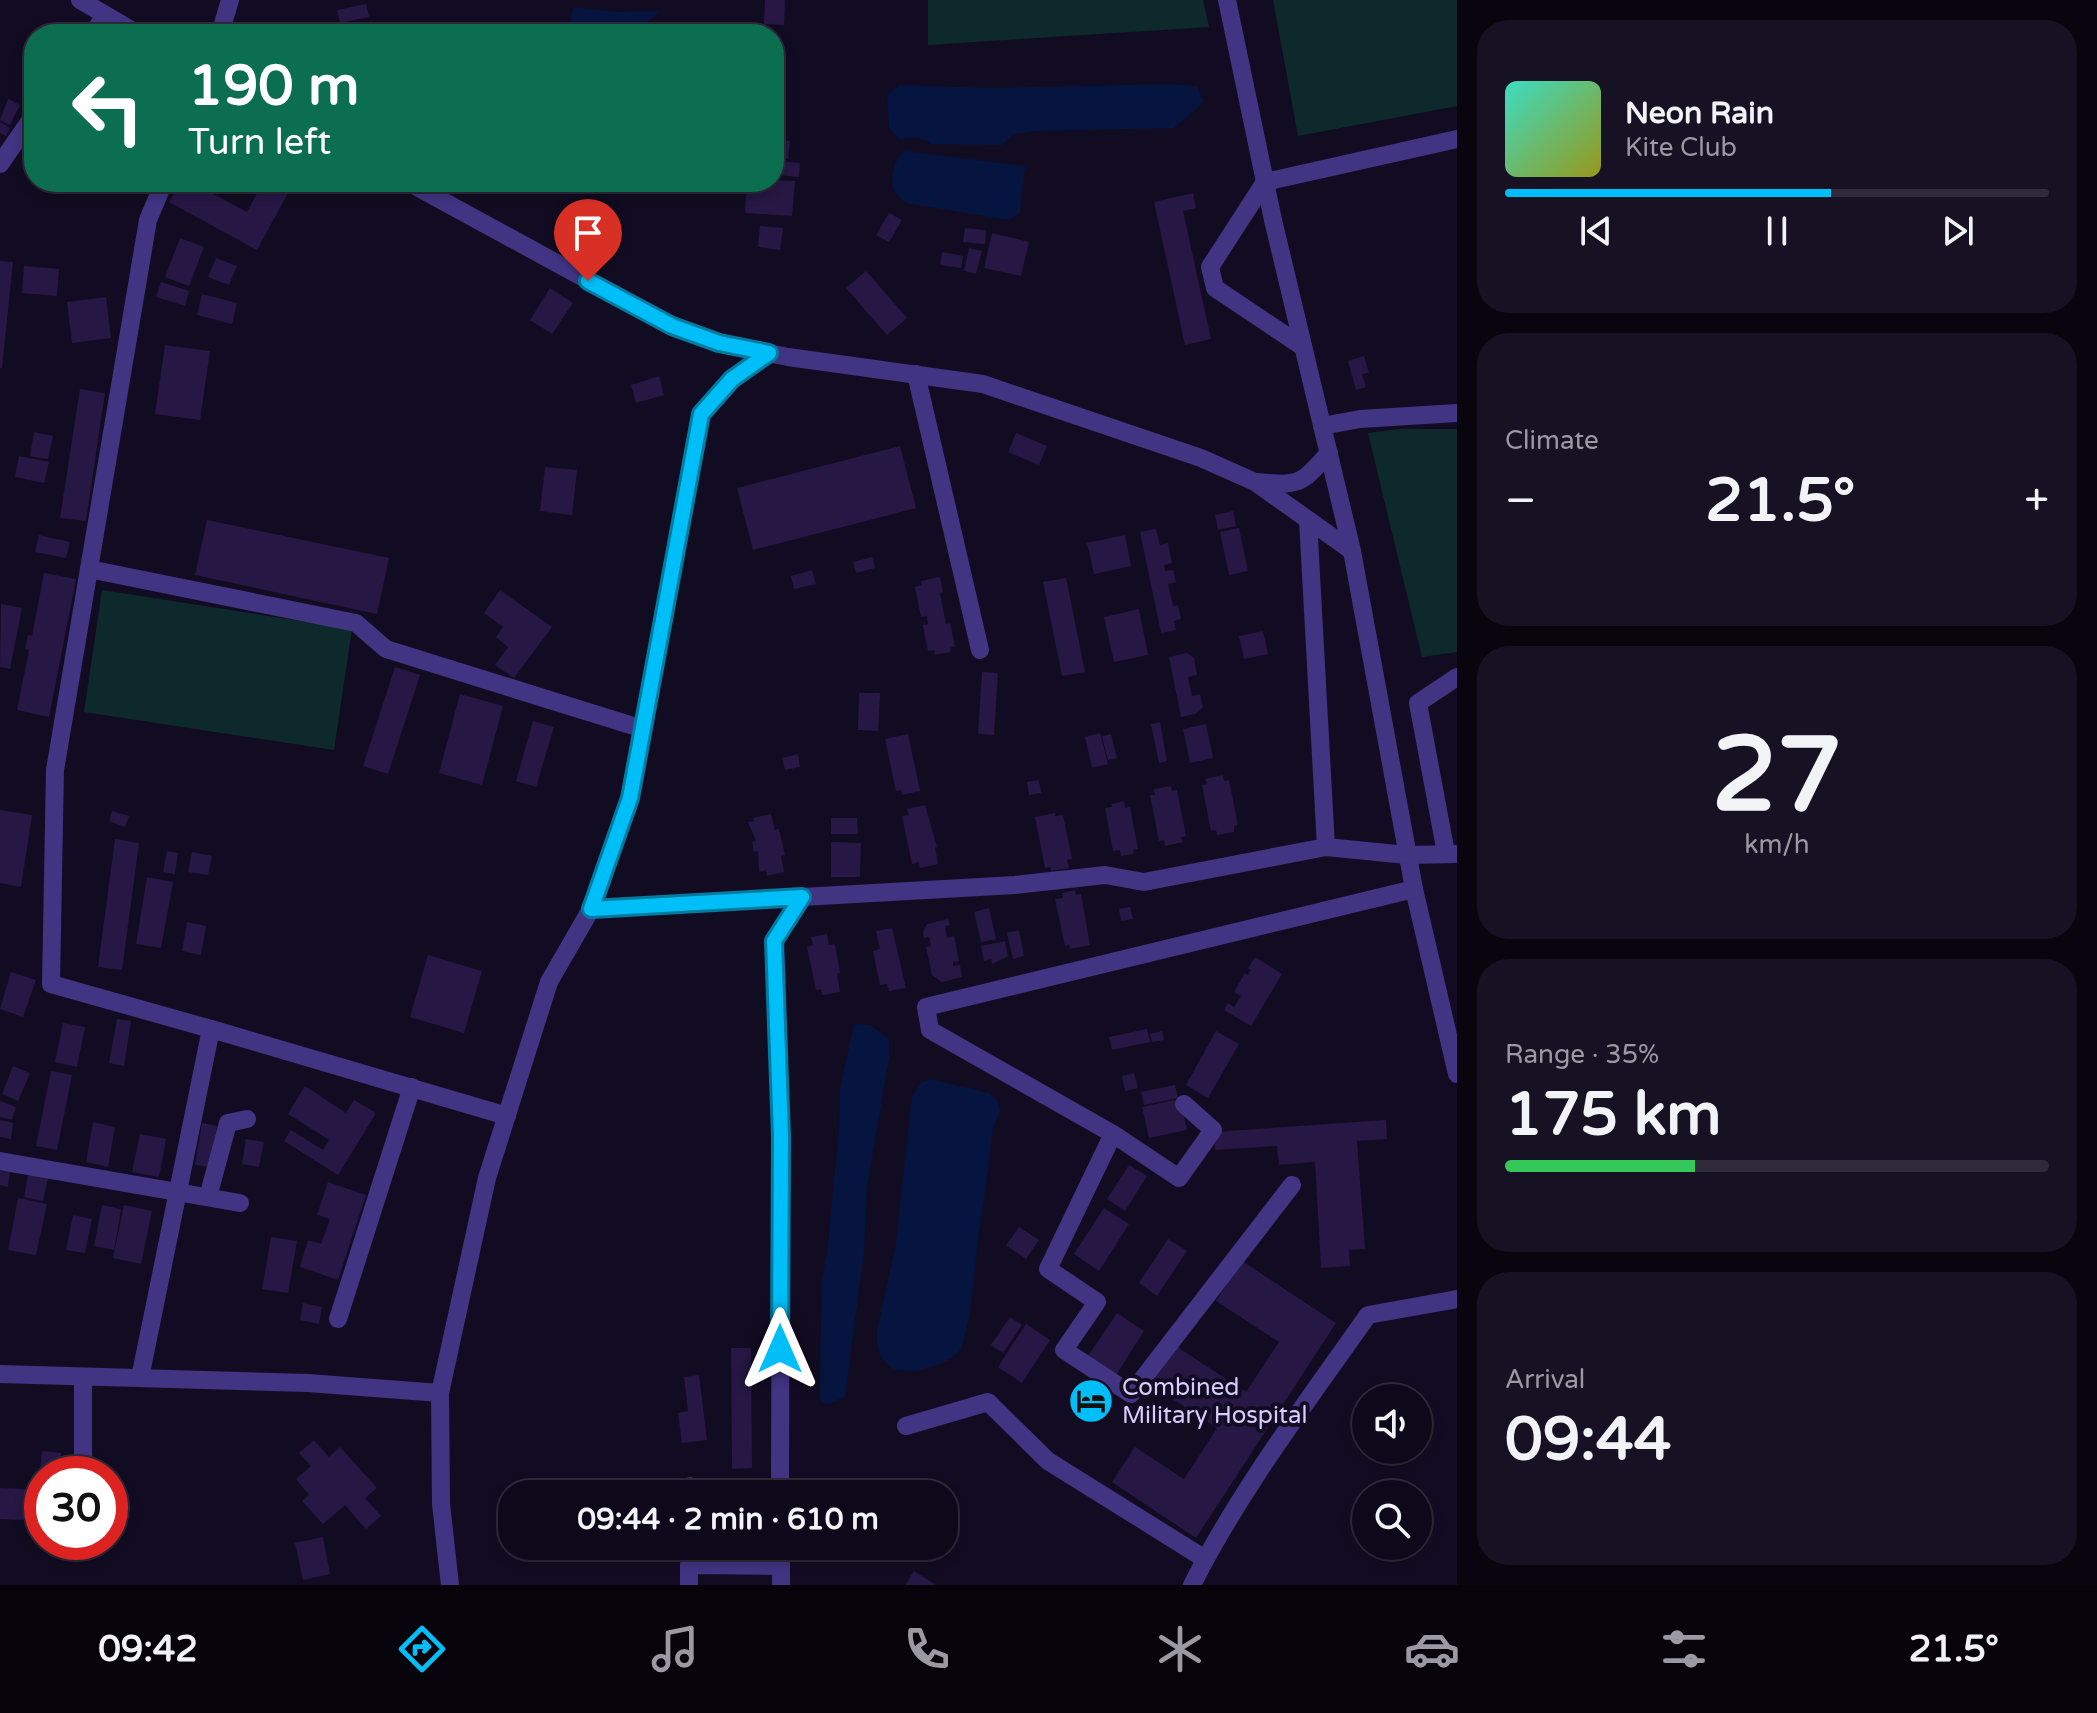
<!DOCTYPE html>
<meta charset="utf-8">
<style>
:root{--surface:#0e091a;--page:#171223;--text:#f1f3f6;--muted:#9b9aa2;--line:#2e2a39;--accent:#00bef7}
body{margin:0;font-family:"Varela Round",sans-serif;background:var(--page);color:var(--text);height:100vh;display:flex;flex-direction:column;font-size:30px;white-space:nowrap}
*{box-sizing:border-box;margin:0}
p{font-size:26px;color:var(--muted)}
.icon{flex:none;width:44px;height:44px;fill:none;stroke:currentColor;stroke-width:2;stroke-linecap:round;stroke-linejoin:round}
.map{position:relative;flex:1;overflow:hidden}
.sheet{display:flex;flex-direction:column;gap:20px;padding:20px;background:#08050e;width:640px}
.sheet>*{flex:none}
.top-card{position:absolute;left:24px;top:24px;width:760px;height:168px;border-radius:32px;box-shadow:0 4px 12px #0003,0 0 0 2px var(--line);background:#0b6e4f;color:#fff;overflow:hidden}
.buttons{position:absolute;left:1352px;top:1384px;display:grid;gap:16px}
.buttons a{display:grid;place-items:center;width:80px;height:80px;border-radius:50%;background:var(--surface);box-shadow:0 4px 12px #0003,0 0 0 2px var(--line);font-size:40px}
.speed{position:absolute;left:24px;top:1456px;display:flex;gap:16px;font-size:40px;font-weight:700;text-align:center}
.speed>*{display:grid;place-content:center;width:104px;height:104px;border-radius:50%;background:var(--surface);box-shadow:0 4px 12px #0003,0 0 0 2px var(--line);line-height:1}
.speed .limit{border:12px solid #d22;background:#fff;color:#111}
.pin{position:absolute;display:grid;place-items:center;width:68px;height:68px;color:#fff;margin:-82px -34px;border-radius:50% 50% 50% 0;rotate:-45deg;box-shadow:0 0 8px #0007}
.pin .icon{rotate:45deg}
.me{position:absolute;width:88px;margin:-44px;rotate:0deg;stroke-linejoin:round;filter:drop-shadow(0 0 6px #0008)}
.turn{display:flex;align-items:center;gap:28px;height:168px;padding:0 32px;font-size:36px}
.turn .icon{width:104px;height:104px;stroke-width:2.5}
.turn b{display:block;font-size:56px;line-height:68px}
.big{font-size:60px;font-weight:700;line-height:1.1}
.sheet .widget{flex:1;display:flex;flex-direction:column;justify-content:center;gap:12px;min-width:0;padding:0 28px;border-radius:32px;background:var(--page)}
.sheet .dial{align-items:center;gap:0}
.dial b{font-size:104px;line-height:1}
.song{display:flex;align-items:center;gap:24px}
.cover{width:96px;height:96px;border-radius:12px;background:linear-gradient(135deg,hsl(170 70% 55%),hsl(60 70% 35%))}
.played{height:8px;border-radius:4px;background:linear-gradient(90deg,var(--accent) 60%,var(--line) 60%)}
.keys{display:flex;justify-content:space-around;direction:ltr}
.heat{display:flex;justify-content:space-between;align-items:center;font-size:44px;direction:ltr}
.charge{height:12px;border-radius:6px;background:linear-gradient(90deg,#34c759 35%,var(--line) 0)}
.trip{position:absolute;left:498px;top:1480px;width:460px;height:80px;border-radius:32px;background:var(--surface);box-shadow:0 4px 12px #0003,0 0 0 2px var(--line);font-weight:700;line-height:80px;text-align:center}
.menu{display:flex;height:128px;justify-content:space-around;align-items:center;background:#06040a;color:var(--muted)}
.menu .icon{width:56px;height:56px}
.menu .active{color:var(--accent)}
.menu b{font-size:36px;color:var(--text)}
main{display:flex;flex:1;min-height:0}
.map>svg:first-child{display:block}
.green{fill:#0e292c}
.water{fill:#061440}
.building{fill:#261744}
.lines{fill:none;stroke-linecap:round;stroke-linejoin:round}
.minor{stroke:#413483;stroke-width:18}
.route-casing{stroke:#007ca1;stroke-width:20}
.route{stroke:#00bef7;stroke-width:14}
.labels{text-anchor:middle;stroke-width:8;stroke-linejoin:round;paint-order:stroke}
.poi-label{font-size:24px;fill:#d9ccff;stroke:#120c22;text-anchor:start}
</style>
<main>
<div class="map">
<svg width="1457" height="1585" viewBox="0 0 1457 1585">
<rect width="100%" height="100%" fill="#120c22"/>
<g class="green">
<path d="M928 0H1203L1209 27 928 45Z"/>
<path d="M1273 0H1457V106L1298 136Z"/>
<path d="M1399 429H1457V652L1422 657 1368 433Z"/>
<path d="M102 590 352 629 334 750 84 712Z"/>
</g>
<g class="water">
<path d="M573 7 616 12 661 11 632 34H570L569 28Z"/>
<path d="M1169 84 1197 86 1204 102 1174 128 1035 131 1014 134 1002 145 931 144C920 136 913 137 900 140L889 128 887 95 900 85 992 88Z"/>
<path d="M905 151 1025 166 1020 213 1009 220 906 203C901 199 895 194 893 188 890 176 895 157 905 151Z"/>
<path d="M854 1024 870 1025 889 1039V1058L867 1187 864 1252 845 1396 830 1404 822 1403 819 1397 822 1279 827 1253 839 1130 840 1089Z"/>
<path d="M930 1079 989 1093 998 1101 1000 1111 993 1128C989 1168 982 1209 977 1249 974 1277 971 1320 962 1346 956 1364 908 1377 892 1368 879 1359 876 1347 877 1331L895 1248 912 1097 921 1083Z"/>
</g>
<g class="building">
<path d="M765 0H785L784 25 764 24Z"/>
<path d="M366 4 369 17 340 23 337 10Z"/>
<path d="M8 99 20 105 10 125 0 120Z"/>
<path d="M0 122 10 128 6 136 0 133Z"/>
<path d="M774 140 790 141 788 159 774 158Z"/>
<path d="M778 161 800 163 799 177 777 175Z"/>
<path d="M774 180 795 181 792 216 745 213 747 182H774Z"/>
<path d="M180 182H213L208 191 247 212 263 182H294L257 250 169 202Z"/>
<path d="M1193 193 1196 208 1183 211 1211 339 1185 345 1154 202Z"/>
<path d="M889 213 902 220 889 242 876 235Z"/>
<path d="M760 226 783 228 780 250 758 247Z"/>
<path d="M965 228 986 230 985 244 963 242Z"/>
<path d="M992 233 1029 242 1021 276 984 268Z"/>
<path d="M180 238 204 247 189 286 165 277Z"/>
<path d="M969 248 982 251 976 274 964 271Z"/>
<path d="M942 252 963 256 961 268 940 265Z"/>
<path d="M216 258 237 266 229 285 208 277Z"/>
<path d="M0 261 13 262 2 368H0Z"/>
<path d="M24 266 59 269 57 296 22 293Z"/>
<path d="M866 271 907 318 887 335 846 288Z"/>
<path d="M161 282 189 291 185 306 156 297Z"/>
<path d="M550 288 573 303 552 334 530 320Z"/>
<path d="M202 294 237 303 232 324 197 315Z"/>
<path d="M106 297 111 338 72 343 67 302Z"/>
<path d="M165 345 210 351 200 420 155 414Z"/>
<path d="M1364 356 1369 373 1362 374 1366 387 1356 390 1348 361Z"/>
<path d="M659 376 664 395 636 403 631 385Z"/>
<path d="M80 389 105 393 86 521 60 518Z"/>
<path d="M34 432 53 436 48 459 30 456Z"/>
<path d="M1016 433 1047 446 1039 465 1008 452Z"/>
<path d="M900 446 916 508 753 550 737 488Z"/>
<path d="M19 456 49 462 44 483 15 477Z"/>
<path d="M545 467 577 470 572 515 540 511Z"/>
<path d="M1233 511 1236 526 1218 530 1215 515Z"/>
<path d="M207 520 389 558 377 614 195 575Z"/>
<path d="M1239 528 1248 571 1229 575 1220 532Z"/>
<path d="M1156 529 1160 545 1168 543 1172 563 1164 565 1165 571 1173 570 1176 582 1168 584 1173 606 1178 605 1181 619 1174 621 1176 630 1161 633 1140 532Z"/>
<path d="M39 535 70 542 66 558 35 552Z"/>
<path d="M1125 535 1131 566 1094 574 1087 543Z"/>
<path d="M872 557 875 568 856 573 853 562Z"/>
<path d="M812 570 816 584 794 589 791 576Z"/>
<path d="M44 573 76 579 49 717 17 710 29 650 25 649 28 635 32 636Z"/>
<path d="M940 577 943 592 940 593 946 624 950 623 955 646 950 648 951 652 935 655 934 650 928 651 923 625 928 624 927 616 921 617 915 587 922 585 921 581Z"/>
<path d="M1066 578 1085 672 1062 676 1043 582Z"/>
<path d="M500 590 552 627 514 678 495 665 508 647 496 637 503 627 484 613Z"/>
<path d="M1 604 22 608 10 669 0 667Z"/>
<path d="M1139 609 1148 655 1114 662 1104 617Z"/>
<path d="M1263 631 1268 654 1244 659 1239 636Z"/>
<path d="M1187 653 1194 658 1197 675 1188 677 1192 696 1200 694 1203 707 1195 714 1181 717 1169 657Z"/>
<path d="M395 667 420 675 388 774 363 766Z"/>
<path d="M982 672 998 673 994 735 978 734Z"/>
<path d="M859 693H880L878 731 858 730Z"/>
<path d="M460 694 503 706 482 785 439 773Z"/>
<path d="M533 721 554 727 536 787 516 781Z"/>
<path d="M1160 722 1167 761 1159 763 1151 724Z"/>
<path d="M1206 724 1213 758 1190 763 1183 729Z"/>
<path d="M1100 733 1108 764 1092 768 1085 737Z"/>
<path d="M908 734 920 791 902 795 901 790 896 791 885 739Z"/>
<path d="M1111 734 1117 758 1108 760 1102 736Z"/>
<path d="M798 754 800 767 785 770 782 758Z"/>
<path d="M1223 775 1224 781 1229 780 1238 825 1234 826V832L1217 835 1216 830 1211 831 1202 785 1207 784 1205 779Z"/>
<path d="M1039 780 1041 793 1029 795 1027 782Z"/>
<path d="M1171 786 1172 791 1177 790 1186 836 1181 837 1183 842 1165 846 1164 840 1159 841 1150 795H1155L1154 789Z"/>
<path d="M1124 801 1125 808 1130 807 1138 849 1133 850 1134 854 1121 856 1120 850 1113 851 1105 808 1112 807 1111 804Z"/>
<path d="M925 805 937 847H935L938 864 920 868 919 862 912 864 902 816 909 815 907 809Z"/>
<path d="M0 810 32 815 21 887 0 883Z"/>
<path d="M112 811 129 816 125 827 109 821Z"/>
<path d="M1055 813V816L1063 815 1072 859 1067 860 1069 868 1051 871 1050 867 1045 868 1035 817Z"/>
<path d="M771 814 775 830 779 829 785 855 781 856 784 872 767 876 766 870 759 872 758 851 754 852 752 842 756 841 748 822 754 821 753 818Z"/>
<path d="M831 818H857L858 834H831Z"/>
<path d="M115 839 139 843 122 970 98 967Z"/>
<path d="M831 842 861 843 860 877H831Z"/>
<path d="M167 851 178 853 175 874 163 872Z"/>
<path d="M192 852 212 856 208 875 188 872Z"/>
<path d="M147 877 173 882 161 948 136 944Z"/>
<path d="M1075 890 1076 895 1081 894 1090 945 1070 949 1069 945 1065 946 1055 899 1063 898 1062 893Z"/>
<path d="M1130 907 1133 919 1121 921 1119 909Z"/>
<path d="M989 908 996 939 981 942 974 912Z"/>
<path d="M948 919 950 925 945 926 947 938 954 936 959 961 953 962V966L960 965 962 977 942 982 932 975 926 947 931 946 929 937 924 938 923 932 927 924Z"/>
<path d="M187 922 206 926 201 955 182 951Z"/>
<path d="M892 928 906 988 889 991 887 984 880 985 873 951 880 949 876 931Z"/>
<path d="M1019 930 1024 956 1013 959 1007 933Z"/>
<path d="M827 934 829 945 835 944 840 973 837 974 840 992 822 995 821 989 816 990 807 947 813 945 811 937Z"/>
<path d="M1005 941 1008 956 992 964 991 959 984 961 981 946Z"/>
<path d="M428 955 482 971 464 1033 410 1017Z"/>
<path d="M1255 957 1282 974 1251 1026 1224 1010 1228 1003 1234 1007 1241 996 1234 992 1245 973 1248 975 1251 970 1248 968Z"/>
<path d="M11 972 36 980 23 1017 0 1009Z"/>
<path d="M117 1019 131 1021 124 1066 109 1063Z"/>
<path d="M63 1023 85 1027 77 1067 55 1062Z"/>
<path d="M1147 1029 1150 1042 1112 1050 1109 1037Z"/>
<path d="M1162 1031 1164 1040 1152 1042 1150 1034Z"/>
<path d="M1216 1031 1239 1044 1208 1098 1186 1085Z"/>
<path d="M13 1066 30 1073 18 1101 2 1094Z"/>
<path d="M51 1071 72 1075 57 1150 36 1146Z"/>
<path d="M1134 1073 1138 1088 1125 1091 1122 1076Z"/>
<path d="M1175 1085 1178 1098 1144 1105 1141 1092Z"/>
<path d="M305 1086 346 1113 354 1100 376 1113 338 1175 284 1141 291 1130 323 1150 329 1140 288 1114Z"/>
<path d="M1180 1099 1187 1130 1149 1138 1142 1107Z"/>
<path d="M0 1101 16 1107 12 1120 0 1117Z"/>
<path d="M0 1120 13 1123 11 1139 0 1137Z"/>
<path d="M1386 1120 1387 1139 1357 1141 1365 1249 1349 1250 1350 1266 1321 1268 1315 1162 1279 1165 1277 1146 1215 1150 1214 1132Z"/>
<path d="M93 1122 115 1127 108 1167 86 1162Z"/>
<path d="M202 1123 217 1126 210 1167 195 1165Z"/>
<path d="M140 1134 166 1139 159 1177 132 1172Z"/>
<path d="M246 1139 264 1142 259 1167 242 1164Z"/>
<path d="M1129 1165 1147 1176 1125 1211 1107 1199Z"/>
<path d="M29 1170 49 1174 43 1201 24 1197Z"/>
<path d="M0 1171 10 1172 8 1187 0 1185Z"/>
<path d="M328 1182 366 1195 338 1280 300 1267 308 1240 321 1244 330 1219 317 1215Z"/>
<path d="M18 1198 47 1204 36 1255 8 1250Z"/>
<path d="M102 1205 121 1209 114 1250 94 1246Z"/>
<path d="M124 1205 152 1211 141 1264 113 1258Z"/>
<path d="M1104 1208 1129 1224 1099 1271 1074 1254Z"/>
<path d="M73 1215 92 1219 85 1253 66 1250Z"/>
<path d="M1019 1227 1039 1240 1026 1259 1006 1245Z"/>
<path d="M271 1237 297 1241 288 1293 262 1289Z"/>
<path d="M1168 1239 1187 1251 1157 1296 1139 1283Z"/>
<path d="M1242 1261 1336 1323 1196 1538 1112 1482 1135 1447 1184 1479 1217 1428 1148 1383 1173 1344 1246 1392 1279 1342 1216 1301Z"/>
<path d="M303 1303 322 1307 319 1324 300 1320Z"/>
<path d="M1117 1313 1144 1331 1116 1375 1088 1356Z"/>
<path d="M1010 1317 1022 1325 1003 1353 991 1345Z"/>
<path d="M1026 1324 1050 1340 1022 1383 998 1367Z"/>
<path d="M731 1348H751L752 1468 732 1469Z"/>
<path d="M699 1375 707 1440 682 1443 678 1413 688 1411 684 1377Z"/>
<path d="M314 1440 329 1457 340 1447 377 1488 365 1498 381 1516 366 1529 345 1505 323 1524 302 1501 309 1495 296 1479 311 1466 299 1453Z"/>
<path d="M42 1451 61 1453 59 1474H42V1491L38 1490Z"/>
<path d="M0 1488 26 1489 25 1520 0 1519Z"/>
<path d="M31 1500H42V1517H30Z"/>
<path d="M323 1537 330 1574 303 1580 295 1543Z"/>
<path d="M914 1571 936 1585H905Z"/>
</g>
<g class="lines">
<g class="minor">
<path d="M80 0 138 34"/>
<path d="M1227 0 1273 220 1352 551 1414 889 1457 1074"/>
<path d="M92 34 105 16"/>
<path d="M220 34 230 0"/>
<path d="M0 164 34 115"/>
<path d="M164 182 148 220 55 770 51 984 211 1029"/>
<path d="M408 182 672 326 719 343 788 357 983 384 1201 458 1255 482 1352 551"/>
<path d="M1303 347 1215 288 1210 267 1265 182 1457 139"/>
<path d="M916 374 980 650"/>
<path d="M1322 426 1360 419 1457 413"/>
<path d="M1257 482C1300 486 1300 485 1329 453"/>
<path d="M1308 520 1326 847"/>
<path d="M89 569 356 623 386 649 643 729"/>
<path d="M1446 853 1418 703 1457 677"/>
<path d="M802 897 1015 885 1105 875 1144 882 1326 847 1407 855 1457 854"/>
<path d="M591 909 802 897 774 941 781 1137 780 1494"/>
<path d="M1113 1134 1179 1178 1213 1130 1184 1104"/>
<path d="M0 1161 240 1203"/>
<path d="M1292 1185 1131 1394 1064 1350 1097 1302 1048 1269 1113 1134 930 1030 926 1007 1414 889"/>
<path d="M208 1197 228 1123 247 1119"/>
<path d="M338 1319 412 1087"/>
<path d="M0 1374 308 1383 440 1393"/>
<path d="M140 1378 211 1029 507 1116"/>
<path d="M906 1426 988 1402 1048 1461 1205 1559"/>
<path d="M83 1464V1377"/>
<path d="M690 1494V1486"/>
<path d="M781 1546V1585"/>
<path d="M450 1585 441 1504 440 1393 487 1178 549 982 591 909 630 798 701 414 732 379 769 353"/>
<path d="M689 1585V1565L781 1566"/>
<path d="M1192 1585C1240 1490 1307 1402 1368 1315L1457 1299"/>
</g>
</g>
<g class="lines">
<g class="route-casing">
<path id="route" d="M588 281 672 326 719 343 769 353 732 379 701 414 630 798 591 909 802 897 774 941 781 1137 780 1349"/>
</g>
<use href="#route" class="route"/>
</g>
<defs>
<g id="hotel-disc" transform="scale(2.3)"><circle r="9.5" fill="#00bef7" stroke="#120c22"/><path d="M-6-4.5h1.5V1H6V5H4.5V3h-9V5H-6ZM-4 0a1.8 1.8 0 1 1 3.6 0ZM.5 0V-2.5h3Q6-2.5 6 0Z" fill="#111"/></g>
</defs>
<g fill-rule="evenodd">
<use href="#hotel-disc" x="1091" y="1401"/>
</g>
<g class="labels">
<g class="poi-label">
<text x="1122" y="1395">Combined<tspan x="1122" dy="28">Military Hospital</tspan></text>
</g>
</g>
</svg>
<div class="buttons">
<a><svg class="icon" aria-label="sound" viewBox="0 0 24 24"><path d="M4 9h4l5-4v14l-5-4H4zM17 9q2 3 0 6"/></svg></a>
<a><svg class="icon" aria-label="search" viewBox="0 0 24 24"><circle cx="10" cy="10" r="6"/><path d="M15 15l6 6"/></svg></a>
</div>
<div class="speed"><div class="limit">30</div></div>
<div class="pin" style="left:588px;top:281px;background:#d93025"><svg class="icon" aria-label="arrive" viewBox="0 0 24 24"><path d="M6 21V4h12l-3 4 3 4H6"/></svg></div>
<svg class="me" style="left:780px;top:1349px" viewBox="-20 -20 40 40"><path d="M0-17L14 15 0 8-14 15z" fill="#00bef7" stroke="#fff" stroke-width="4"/></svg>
<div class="trip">09:44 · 2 min · 610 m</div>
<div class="top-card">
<div class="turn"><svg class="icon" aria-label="left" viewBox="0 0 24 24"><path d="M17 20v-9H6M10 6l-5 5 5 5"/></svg><div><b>190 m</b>Turn left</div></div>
</div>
</div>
<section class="sheet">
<div class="widget">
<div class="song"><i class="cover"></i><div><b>Neon Rain</b><p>Kite Club</p></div></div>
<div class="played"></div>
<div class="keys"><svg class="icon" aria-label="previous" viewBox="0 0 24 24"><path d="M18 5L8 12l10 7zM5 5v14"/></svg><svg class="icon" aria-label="pause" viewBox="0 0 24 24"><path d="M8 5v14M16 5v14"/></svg><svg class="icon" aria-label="next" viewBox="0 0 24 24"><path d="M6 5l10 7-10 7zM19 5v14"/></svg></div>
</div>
<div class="widget"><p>Climate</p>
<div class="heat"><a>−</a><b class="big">21.5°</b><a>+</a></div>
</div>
<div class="widget dial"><b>27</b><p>km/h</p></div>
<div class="widget"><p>Range · 35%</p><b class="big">175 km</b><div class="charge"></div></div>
<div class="widget"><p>Arrival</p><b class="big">09:44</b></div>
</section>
</main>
<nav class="menu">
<b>09:42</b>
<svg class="icon active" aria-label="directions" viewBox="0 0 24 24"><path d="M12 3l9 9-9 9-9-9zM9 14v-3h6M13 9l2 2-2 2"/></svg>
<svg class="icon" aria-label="music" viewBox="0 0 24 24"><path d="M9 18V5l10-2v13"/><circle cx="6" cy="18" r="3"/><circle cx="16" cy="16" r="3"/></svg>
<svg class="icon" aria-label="phone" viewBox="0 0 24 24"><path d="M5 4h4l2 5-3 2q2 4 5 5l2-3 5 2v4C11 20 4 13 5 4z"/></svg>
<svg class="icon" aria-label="climate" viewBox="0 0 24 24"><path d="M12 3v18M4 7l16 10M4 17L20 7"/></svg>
<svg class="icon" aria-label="car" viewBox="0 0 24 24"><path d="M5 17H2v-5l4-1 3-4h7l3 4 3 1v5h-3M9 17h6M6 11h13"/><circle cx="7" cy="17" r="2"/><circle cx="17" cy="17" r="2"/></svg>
<svg class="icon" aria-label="filters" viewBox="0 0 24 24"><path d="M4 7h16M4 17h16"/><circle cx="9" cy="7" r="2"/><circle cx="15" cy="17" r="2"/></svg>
<b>21.5°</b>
</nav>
